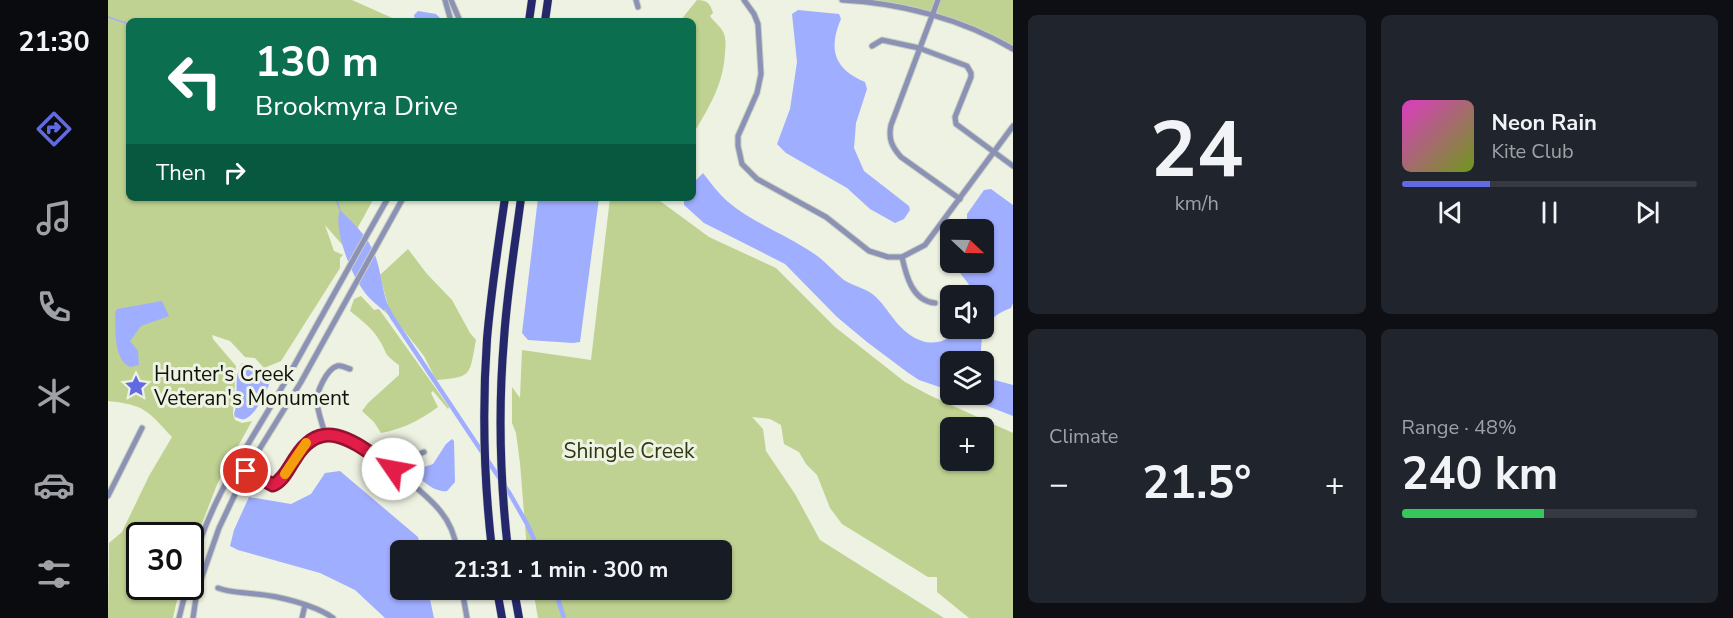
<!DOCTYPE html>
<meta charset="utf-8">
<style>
:root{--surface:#171b24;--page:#20242c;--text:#f1f3f6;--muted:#9ea1a6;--line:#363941;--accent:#626ae3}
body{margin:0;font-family:"Nunito Sans",sans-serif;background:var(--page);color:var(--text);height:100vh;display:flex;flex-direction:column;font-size:22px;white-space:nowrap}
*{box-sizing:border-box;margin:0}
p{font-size:20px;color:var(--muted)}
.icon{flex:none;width:33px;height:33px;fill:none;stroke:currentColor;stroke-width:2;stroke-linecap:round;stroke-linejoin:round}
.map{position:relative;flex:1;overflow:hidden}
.panel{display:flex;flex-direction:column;gap:15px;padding:15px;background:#0d0f14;width:720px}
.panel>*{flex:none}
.hud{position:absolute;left:18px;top:18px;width:570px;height:183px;border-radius:9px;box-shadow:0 2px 4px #0004;background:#0b6e4f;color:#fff;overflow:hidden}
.needle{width:39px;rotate:112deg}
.fabs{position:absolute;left:832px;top:219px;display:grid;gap:12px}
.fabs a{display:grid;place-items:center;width:54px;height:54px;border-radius:9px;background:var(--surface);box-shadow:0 2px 4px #0004;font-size:30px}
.speed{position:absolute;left:18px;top:522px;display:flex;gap:12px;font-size:30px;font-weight:700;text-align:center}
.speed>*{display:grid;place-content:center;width:78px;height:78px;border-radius:50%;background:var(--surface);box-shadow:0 2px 4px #0004;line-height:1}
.speed .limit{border:3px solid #111;border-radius:9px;background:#fff;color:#111}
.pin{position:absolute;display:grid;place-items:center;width:51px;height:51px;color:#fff;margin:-26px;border:3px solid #fff;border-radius:50%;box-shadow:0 2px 6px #0007}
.me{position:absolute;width:66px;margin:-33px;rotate:303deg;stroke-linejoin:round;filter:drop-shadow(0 0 4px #0008)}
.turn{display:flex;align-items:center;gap:21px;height:126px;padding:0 30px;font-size:27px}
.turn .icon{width:78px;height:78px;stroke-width:2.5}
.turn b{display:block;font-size:42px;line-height:51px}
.then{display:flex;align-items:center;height:57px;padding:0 30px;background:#0003;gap:12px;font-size:22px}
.big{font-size:45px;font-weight:700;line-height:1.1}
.panel .widget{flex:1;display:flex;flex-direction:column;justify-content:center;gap:9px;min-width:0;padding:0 21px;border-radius:9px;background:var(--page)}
.panel .dial{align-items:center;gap:0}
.dial b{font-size:78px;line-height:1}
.song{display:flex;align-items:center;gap:18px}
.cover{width:72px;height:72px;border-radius:9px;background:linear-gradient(135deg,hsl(310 70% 55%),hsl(80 70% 35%))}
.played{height:6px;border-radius:3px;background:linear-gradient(90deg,var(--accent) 30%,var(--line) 30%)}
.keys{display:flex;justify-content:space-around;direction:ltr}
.heat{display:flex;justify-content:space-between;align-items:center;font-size:33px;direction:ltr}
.charge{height:9px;border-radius:4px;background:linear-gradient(90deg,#34c759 48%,var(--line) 0)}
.panel .tiles{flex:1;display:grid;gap:15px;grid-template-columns:repeat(2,1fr)}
.trip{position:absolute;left:282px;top:540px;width:342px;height:60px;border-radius:9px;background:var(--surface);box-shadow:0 2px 4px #0004;font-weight:700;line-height:60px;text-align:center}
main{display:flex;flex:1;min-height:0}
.tab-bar{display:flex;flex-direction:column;width:108px;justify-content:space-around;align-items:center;background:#090b0e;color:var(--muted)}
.tab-bar .icon{width:42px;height:42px}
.tab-bar .current{color:var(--accent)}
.tab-bar b{font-size:27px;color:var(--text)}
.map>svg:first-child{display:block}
.green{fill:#bfd291;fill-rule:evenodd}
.water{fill:#a0aeff}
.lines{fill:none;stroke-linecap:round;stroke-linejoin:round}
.stream{stroke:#a0aeff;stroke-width:1.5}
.canal{stroke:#a0aeff;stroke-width:4.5}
.minor-casing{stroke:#c9cec0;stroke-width:7}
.highway-casing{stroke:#c9cec0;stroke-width:9}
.minor{stroke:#8b92b5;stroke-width:5}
.highway{stroke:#25276b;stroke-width:8}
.route-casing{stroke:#92132f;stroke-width:15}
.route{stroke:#e11d48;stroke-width:10}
.slow{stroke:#f59e0b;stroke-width:10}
.labels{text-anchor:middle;stroke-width:6;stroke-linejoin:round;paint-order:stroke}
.poi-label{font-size:21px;fill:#0f110b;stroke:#edf2e2;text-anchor:start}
.park-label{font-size:21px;fill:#2e3712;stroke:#edf2e2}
</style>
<main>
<nav class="tab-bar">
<b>21:30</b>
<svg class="icon current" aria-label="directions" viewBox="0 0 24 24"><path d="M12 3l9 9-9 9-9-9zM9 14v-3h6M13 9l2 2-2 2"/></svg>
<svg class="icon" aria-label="music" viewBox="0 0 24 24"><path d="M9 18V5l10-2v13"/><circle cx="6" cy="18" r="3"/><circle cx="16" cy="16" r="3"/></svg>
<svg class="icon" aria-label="phone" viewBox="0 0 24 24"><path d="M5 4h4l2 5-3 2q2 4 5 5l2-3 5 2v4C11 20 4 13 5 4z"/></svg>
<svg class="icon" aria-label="climate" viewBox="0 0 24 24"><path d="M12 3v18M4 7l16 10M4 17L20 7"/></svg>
<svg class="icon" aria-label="car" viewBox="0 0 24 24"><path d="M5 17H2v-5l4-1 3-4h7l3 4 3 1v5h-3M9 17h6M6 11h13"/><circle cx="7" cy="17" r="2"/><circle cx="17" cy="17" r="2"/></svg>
<svg class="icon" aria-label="filters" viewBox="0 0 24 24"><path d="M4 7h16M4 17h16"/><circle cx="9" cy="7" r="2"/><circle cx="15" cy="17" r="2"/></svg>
</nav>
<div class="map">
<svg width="905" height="618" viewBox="0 0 905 618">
<rect width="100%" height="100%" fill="#edf2e2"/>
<g class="green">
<path d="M0 0H244L291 21H21V198H266L238 249 217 225 226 251 235 255 232 258V268L173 361 156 368 147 358 137 357 122 341 104 335 105 339 128 366 125 414 127 420 134 423 144 421 110 482 83 552 82 536H32V586L72 587 65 618H0L1 543 14 532 41 476 64 437C39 410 37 405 0 401Z"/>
<path d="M589 0C599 0 602 3 605 13L602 16C605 21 611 25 614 30 618 35 618 46 617 52 616 83 601 108 585 134V21H572Z"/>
<path d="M734 0H905V49L885 38 824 15Z"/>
<path d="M502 198H548L601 237 668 268 727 327 797 382 821 395 905 433V618H861L829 592V577H820L734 524 722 508 709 475 698 464 691 452 676 444 673 425 662 419 644 417 655 429 658 451 687 494 712 540 836 618H430L425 590H614V550H419L412 463 408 433 404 423V387L412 398 414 350 483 360ZM843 428H876V460H843Z"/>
<path d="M300 249 319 274 344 300 362 333 368 340C361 376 365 377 328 380L316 356 294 328 276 311 280 306 272 275Z"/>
<path d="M253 296 266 310 271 309 341 407 340 409 325 391 323 393 330 407C312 420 295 429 273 433L266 422 254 411 260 403 291 375V365C274 353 280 353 270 338 263 327 252 319 242 311L246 299Z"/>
</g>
<g class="water">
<path d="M690 10 731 14 733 19C720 49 726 69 757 82L759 89 748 123 746 148 756 171 801 206 802 210 796 219 787 223 762 209 739 188 678 153 669 144 682 109 689 62 684 14Z"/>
<path d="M310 11 328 14 335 21H307L306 15Z"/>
<path d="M595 173C602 182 610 193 619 201 645 223 677 234 705 253 716 260 725 271 736 280 746 287 759 288 768 297 783 312 791 333 814 341 829 346 844 338 855 329L876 328V296L865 295C864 283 850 275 847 263L876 262V230L867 229 859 219V214L876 190 883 189 905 205V303L903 308C874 319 873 333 873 361L843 362V391L811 380 799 372 759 342 729 317 677 264 596 223 576 205V198H585V183Z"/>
<path d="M430 198H491L472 342 465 343 420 340 414 333Z"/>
<path d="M232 210C245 223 260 236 267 255 273 271 274 289 280 306L276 311C268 304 258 296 253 287 242 271 225 228 232 210Z"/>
<path d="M54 301 61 316 33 326 22 341 30 351 31 365 22 367C5 359 8 330 7 313L9 309Z"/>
<path d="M134 363 154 373 162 381C160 390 147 416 137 419 133 420 131 418 127 417L126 414C132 398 124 377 134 363Z"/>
<path d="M876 368 883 379 905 385V416L851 395 876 394Z"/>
<path d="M344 439 346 441 347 482 339 491C326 493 310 478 303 468L307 465 316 467 325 464 338 444Z"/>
<path d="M232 471 310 537 313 550H292V590H320L326 618H277L247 590 212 573 130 550 122 546 126 530 141 497 183 504 203 494 217 473Z"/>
</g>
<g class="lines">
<g class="stream">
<path d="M0 17 21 24"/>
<path d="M228 198 232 210"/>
</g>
<g class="canal">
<path d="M277 304 284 317 402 494 419 524 431 550"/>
<path d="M447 590 456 618"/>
</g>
<g class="minor-casing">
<g id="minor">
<path d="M337 0 343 21"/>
<path d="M343 0 352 21"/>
<path d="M528 0 530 7"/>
<path d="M636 0 646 14 650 24 653 74 649 93 630 136V146L634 164 649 179 718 217 761 251 780 257H794L817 245 905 126"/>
<path d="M734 0C793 3 854 19 905 49"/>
<path d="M830 0 783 125C780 139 784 147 793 157L852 199"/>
<path d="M764 46 774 40 811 48 859 66 863 73V77L847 117 848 124 905 166"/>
<path d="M794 257C798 275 804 301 827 303"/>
<path d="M217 434C214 423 210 413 209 402 208 392 219 369 229 366 234 365 238 368 242 369"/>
<path d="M126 466 165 485C188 475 187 440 215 434 240 429 318 492 333 512 342 523 347 536 349 550"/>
<path d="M285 469 296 460 316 452"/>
<path d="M0 496 34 428"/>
<path d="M82 572C101 501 137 451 173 389 209 325 244 261 280 198"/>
<path d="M110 588C123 593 135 592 148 594 170 596 208 605 225 618"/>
<path d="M354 590 359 618"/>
<path d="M71 618 79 586"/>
<path d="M85 618 89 591 111 528 138 471 193 382 295 198"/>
<path d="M194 618 197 605"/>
</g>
</g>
<g class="highway-casing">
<g id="highway">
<path d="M421 21 424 0"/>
<path d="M437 21 440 0"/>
<path d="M384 550C376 481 374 410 379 339 383 292 390 245 397 198"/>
<path d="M400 550C392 480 390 410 396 339 399 292 407 245 413 198"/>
<path d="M389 590 394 618"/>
<path d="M406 590 411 618"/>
</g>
</g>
<use href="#minor" class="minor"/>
<use href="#highway" class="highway"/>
</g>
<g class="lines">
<g class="route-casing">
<path id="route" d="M138 471 165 485C176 480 181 467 188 457 217 411 253 448 285 469"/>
</g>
<use href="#route" class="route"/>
<path class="slow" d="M177 474 198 443"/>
</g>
<defs>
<g id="sight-bare" transform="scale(1.8)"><path d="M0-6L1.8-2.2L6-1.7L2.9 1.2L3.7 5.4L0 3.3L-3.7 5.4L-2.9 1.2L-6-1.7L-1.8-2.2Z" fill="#626ae3" stroke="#edf2e2" stroke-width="2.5" paint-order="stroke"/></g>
</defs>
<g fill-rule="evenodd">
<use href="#sight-bare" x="28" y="386"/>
</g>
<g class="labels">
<g class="poi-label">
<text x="46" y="381">Hunter's Creek<tspan x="46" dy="24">Veteran's Monument</tspan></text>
</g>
<g class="park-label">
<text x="521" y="458">Shingle Creek</text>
</g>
</g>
</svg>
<div class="fabs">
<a><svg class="needle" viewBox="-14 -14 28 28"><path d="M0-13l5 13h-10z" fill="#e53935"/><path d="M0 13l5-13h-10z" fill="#9ea1a6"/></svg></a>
<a><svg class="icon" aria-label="sound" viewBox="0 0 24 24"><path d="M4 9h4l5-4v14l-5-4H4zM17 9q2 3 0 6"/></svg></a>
<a><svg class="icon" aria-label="layers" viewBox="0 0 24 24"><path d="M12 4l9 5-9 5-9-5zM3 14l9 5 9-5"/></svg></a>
<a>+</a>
</div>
<div class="speed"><div class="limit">30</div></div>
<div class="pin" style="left:138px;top:471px;background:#d93025"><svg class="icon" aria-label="arrive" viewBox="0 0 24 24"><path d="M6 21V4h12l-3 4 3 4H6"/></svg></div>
<svg class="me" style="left:285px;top:469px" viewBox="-20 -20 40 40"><circle r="19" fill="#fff"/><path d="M0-13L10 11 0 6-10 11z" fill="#e11d48"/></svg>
<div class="trip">21:31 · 1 min · 300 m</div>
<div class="hud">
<div class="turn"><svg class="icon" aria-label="left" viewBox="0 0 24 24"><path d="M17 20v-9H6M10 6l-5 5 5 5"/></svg><div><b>130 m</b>Brookmyra Drive</div></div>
<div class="then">Then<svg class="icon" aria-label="right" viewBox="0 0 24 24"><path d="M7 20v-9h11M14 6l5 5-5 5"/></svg></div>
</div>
</div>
<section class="panel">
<div class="tiles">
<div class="widget dial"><b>24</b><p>km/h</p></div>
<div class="widget">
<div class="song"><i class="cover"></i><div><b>Neon Rain</b><p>Kite Club</p></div></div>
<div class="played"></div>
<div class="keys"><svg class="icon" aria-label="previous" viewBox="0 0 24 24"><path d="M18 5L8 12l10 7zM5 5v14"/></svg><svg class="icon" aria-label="pause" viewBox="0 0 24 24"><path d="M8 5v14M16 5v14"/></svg><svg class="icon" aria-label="next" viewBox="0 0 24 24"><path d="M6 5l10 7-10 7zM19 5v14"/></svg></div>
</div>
<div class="widget"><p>Climate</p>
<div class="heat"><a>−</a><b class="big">21.5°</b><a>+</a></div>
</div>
<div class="widget"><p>Range · 48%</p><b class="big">240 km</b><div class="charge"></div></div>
</div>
</section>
</main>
